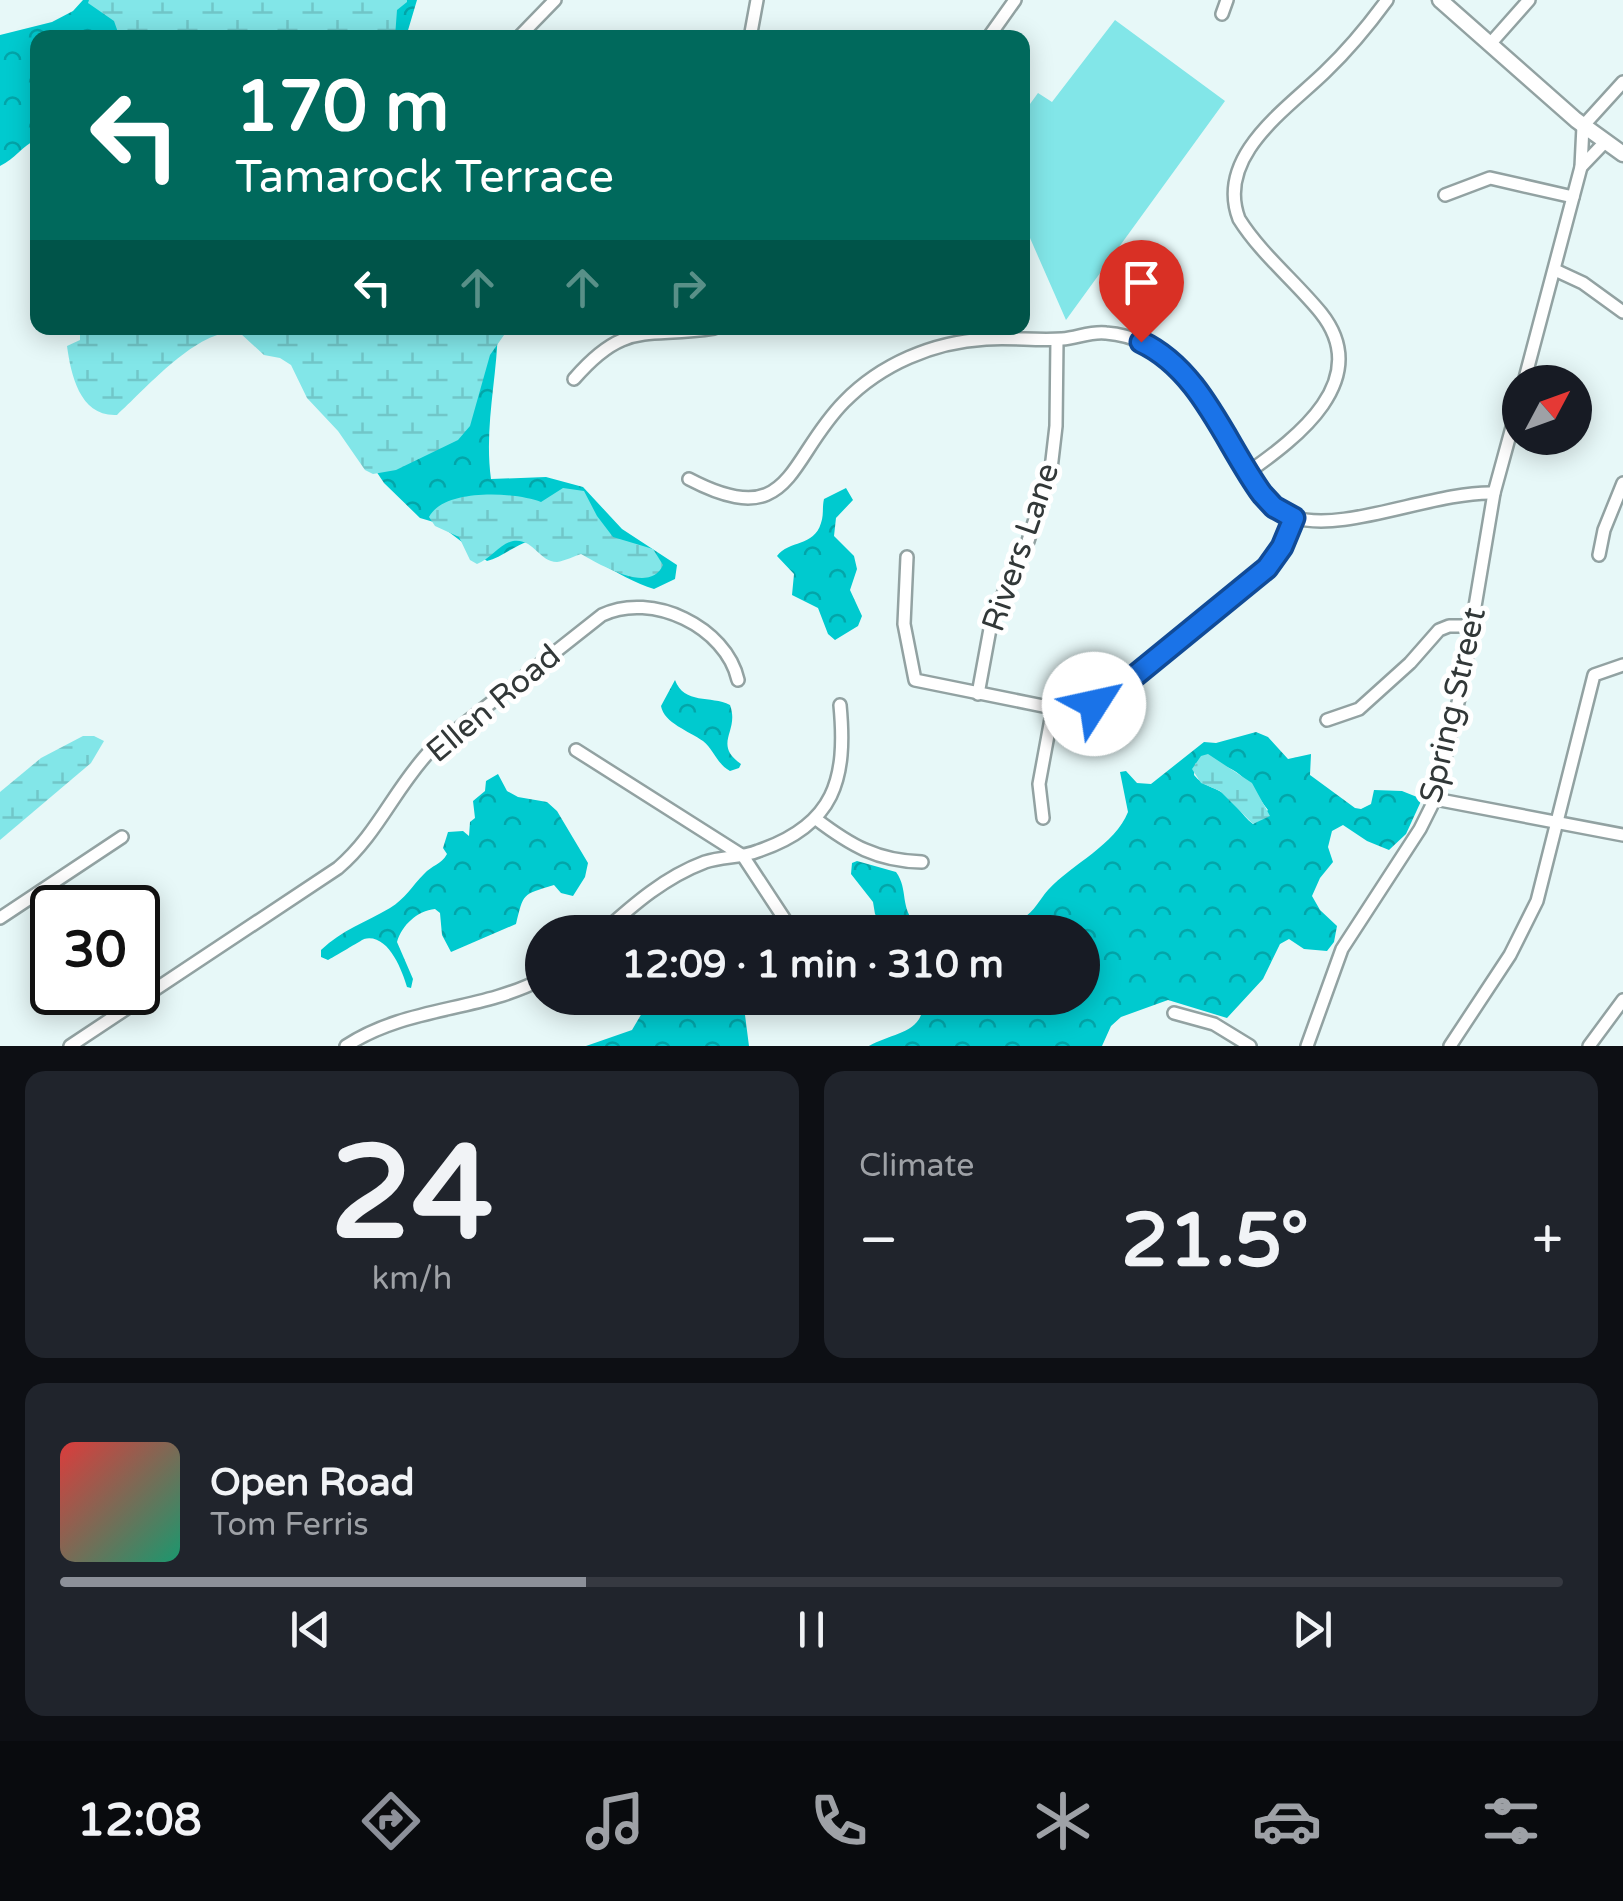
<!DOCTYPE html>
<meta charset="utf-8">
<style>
:root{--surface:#171b24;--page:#20242c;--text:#f1f3f6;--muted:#9ea1a6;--line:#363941;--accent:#8c9099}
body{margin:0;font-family:"Varela Round",sans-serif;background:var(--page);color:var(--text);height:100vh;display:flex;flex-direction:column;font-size:38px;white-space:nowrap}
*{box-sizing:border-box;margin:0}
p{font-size:32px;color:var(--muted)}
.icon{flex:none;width:55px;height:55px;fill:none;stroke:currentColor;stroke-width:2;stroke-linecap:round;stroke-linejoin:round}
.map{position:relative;height:1046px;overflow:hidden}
.drawer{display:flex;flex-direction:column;gap:25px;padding:25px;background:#0d0f14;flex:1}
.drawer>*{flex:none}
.hud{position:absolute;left:30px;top:30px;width:1000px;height:305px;border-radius:20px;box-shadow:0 5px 25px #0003;background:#00695c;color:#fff;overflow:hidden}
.needle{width:65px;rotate:49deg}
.tools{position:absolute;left:1502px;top:365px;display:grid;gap:20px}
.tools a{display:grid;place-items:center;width:90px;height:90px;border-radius:50%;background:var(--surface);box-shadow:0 5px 25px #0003;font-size:50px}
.speed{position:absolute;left:30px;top:885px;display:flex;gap:20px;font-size:50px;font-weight:700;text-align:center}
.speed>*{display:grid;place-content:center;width:130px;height:130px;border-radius:50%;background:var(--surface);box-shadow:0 5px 25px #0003;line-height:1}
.speed .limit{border:5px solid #111;border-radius:15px;background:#fff;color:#111}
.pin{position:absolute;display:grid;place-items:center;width:85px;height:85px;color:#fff;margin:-102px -42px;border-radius:50% 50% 50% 0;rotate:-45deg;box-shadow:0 0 10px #0007}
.pin .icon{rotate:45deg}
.me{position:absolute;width:110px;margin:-55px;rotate:55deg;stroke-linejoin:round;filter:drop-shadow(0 0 8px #0008)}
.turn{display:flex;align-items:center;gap:35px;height:210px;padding:0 40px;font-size:45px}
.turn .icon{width:130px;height:130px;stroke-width:2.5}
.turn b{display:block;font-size:70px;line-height:85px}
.lanes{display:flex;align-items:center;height:95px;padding:0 40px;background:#0003;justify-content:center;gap:50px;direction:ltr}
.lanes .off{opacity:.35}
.big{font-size:75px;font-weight:700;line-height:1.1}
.drawer .widget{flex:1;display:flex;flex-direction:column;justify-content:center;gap:15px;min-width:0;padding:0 35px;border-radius:20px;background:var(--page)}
.drawer .dial{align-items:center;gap:0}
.dial b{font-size:130px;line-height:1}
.song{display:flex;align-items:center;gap:30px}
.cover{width:120px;height:120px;border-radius:15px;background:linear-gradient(135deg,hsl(0 70% 55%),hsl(160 70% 35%))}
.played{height:10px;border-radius:5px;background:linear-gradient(90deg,var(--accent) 35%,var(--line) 35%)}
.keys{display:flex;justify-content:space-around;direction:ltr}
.heat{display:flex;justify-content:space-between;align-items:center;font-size:55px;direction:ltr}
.drawer .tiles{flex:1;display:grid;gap:25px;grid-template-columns:1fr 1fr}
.widget:last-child{grid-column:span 2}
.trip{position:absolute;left:525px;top:915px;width:575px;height:100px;border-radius:50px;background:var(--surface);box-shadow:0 5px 25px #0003;font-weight:700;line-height:100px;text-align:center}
.menu{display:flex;height:160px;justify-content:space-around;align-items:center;background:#090b0e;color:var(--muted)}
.menu .icon{width:70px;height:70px}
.menu .selected{color:var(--accent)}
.menu b{font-size:45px;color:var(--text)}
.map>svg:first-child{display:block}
.green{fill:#82e6e8}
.forest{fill:url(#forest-crowns);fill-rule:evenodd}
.wetland{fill:url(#wetland-marsh)}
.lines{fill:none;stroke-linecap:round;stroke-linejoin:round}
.minor-casing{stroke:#92a2a2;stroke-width:16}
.major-casing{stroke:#92a2a2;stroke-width:19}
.minor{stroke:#fff;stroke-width:11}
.major{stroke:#fff;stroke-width:14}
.route-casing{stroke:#114b97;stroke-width:25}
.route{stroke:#1a73e8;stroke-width:18}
.labels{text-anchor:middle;stroke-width:10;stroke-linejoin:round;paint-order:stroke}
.street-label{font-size:32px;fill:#323838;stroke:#fff}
</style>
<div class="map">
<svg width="1623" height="1046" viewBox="0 0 1623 1046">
<defs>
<pattern id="forest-crowns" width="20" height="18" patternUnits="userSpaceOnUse" patternTransform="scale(2.5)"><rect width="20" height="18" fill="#00cacf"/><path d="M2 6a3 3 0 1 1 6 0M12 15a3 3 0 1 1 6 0" fill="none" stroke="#03a5a9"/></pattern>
<pattern id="wetland-marsh" width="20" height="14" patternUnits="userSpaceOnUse" patternTransform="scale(2.5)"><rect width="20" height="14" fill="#82e6e8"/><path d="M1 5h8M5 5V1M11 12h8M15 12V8" fill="none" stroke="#71c6c8"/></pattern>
</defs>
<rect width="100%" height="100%" fill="#e7f8f8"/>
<path class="green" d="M1115 20 1225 101 1066 320 1030 238 1023 230V99L1030 104 1038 93 1052 102Z"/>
<g class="forest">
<path d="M83 0H417L406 37 38 38 37 139C22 146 15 159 0 166V35L52 22 73 11Z"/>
<path d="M498 328C497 379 484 428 491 479L546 477 583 487 622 529 677 565 675 579 654 589C619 579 572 540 537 540 521 540 503 557 487 561L437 523 420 518 384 483 374 468Z"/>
<path d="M846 488 853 500 836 518 834 536 854 556 857 569 850 590 862 616 858 626 835 640 828 634 818 608 792 595 794 574 777 556C789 540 814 547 821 523 824 515 822 507 824 499Z"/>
<path d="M675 680C684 705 711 695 730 705 740 732 712 743 741 764L739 768 730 771C717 764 714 750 703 741 689 731 664 723 661 706Z"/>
<path d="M1256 732 1268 737 1288 759 1311 754 1310 775 1355 808 1361 809 1371 804 1374 790 1402 791 1422 799 1406 834 1389 850 1367 841 1343 825 1332 831 1328 847 1333 862 1320 878 1312 896 1320 910 1337 926 1334 942 1327 951 1304 949 1289 939 1280 944 1263 979 1227 1018 1168 1000 1121 1017 1111 1026 1102 1046H869C893 1032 926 1034 923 998H1082V932H960L976 925C992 932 1008 927 1022 919 1035 911 1039 900 1048 890 1072 864 1115 845 1128 812L1120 772 1126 771 1137 783 1151 784 1204 742 1216 743ZM1200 761C1242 766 1245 779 1268 810L1253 824C1241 815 1235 801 1223 793 1212 786 1203 786 1194 775L1195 764Z"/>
<path d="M498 774 507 791 518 797 547 802 557 811 588 863 585 877 573 896 561 893 554 885C521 895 524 893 516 924L451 952 442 935 440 913 435 909C417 911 402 925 397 942L413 979 411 988 407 987C402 970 388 933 364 939 362 940 332 958 328 960L321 957V950C342 930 366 922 390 908 405 899 412 886 424 874 432 865 441 865 447 854L443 848 448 832 463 831 469 836 470 822 475 818 473 801 485 791 486 781Z"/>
<path d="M857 861 896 872C909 890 899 907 917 926L939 927 948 932H887L875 914 873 902 851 874 852 863Z"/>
<path d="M631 998H738L745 1015 749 1046H586L632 1030 642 1013Z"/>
</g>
<g class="wetland">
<path d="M89 0H407V2L397 10 395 37 120 38 114 21 88 3Z"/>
<path d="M80 328H509L490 355 470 426 458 440 396 470 373 474 365 470 338 431 307 398 291 365 280 358 264 355 240 333C200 325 145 390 117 415 80 417 71 375 67 346L80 340Z"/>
<path d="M563 488 584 491 597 516 613 537 653 549 663 565C650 595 601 565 581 554 574 556 565 561 557 562 539 562 534 538 513 541 499 544 491 559 477 564L470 560 459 537 435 526 429 517C444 488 515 492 541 502Z"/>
<path d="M83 736H94L104 741 91 763 0 840V792L41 758Z"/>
<path d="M1208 754 1252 783 1270 816 1253 824 1220 791 1201 783 1192 769 1201 756Z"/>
</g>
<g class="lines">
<g class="minor-casing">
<g id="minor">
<path d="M1222 14 1227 0"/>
<path d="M518 38 555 0"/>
<path d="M750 38 757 0"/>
<path d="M988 38 1015 0"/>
<path d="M1490 44 1529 0"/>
<path d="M1581 167 1605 142"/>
<path d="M1445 195 1490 178 1573 197"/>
<path d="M1555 270 1583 283 1623 312"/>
<path d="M574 379C626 319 646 339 714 328"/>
<path d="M1524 382 1581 167 1583 126 1623 82"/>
<path d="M1247 473C1297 438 1374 380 1321 313 1295 281 1261 254 1239 219 1215 156 1287 109 1325 72 1348 50 1368 26 1387 0"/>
<path d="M689 479C792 533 787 460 844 402 881 364 933 342 986 339 1011 337 1037 341 1062 339 1077 338 1091 331 1106 333 1178 338 1209 411 1241 464 1254 485 1268 509 1293 517 1343 534 1434 491 1494 493"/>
<path d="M1599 555 1604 530 1623 483"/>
<path d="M907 557 904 624 915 680 1053 708H1080L1095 704 1120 688 1267 569 1282 547 1294 518"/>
<path d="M978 694 992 618 1028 541 1051 469 1056 426 1057 340"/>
<path d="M1327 720 1359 709 1410 663 1439 630 1449 626H1473"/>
<path d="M576 750 743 856 793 932"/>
<path d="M1435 799 1623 835"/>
<path d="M1043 818 1039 784 1053 708"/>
<path d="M816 819C850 845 877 861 922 862"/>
<path d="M0 918 122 837"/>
<path d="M603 932C634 904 665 877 705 862 723 856 741 858 758 851 835 825 847 779 840 705"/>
<path d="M1174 1013 1214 1024 1250 1046"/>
<path d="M70 1046 338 868C377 835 395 788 430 751L602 615C652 591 726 627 738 680"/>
<path d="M346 1046C407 1006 479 1012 542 979"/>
<path d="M1307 1046 1342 949 1420 829 1435 799 1461 690 1494 493 1520 398"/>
<path d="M1450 1046 1510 955 1537 901 1594 675 1623 665"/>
<path d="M1589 1046 1623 1000"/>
</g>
</g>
<g class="major-casing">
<path id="major" d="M1440 0 1576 120 1623 154"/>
</g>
<use href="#minor" class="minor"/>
<use href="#major" class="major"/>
</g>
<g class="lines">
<g class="route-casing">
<path id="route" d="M1094 704 1120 688 1267 568 1282 547 1294 518 1274 507 1262 494C1225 443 1201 370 1141 342"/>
</g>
<use href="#route" class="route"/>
</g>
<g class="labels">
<g class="street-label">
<text transform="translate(1020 547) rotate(-71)" y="11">Rivers Lane</text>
<text transform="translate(493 703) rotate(-40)" y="11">Ellen Road</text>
<text transform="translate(1452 705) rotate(-77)" y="11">Spring Street</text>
</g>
</g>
</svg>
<div class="tools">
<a><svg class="needle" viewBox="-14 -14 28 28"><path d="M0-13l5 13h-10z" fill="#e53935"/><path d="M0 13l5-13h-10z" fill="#9ea1a6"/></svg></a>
</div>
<div class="speed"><div class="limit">30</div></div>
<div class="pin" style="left:1141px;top:342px;background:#d93025"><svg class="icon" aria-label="arrive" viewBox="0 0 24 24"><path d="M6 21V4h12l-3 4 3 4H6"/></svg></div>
<svg class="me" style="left:1094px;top:704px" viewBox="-20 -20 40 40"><circle r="19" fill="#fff"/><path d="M0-13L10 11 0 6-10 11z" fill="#1a73e8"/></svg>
<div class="trip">12:09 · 1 min · 310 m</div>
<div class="hud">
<div class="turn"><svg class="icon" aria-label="left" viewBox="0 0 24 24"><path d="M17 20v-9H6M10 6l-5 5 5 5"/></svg><div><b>170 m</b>Tamarock Terrace</div></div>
<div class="lanes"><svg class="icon" aria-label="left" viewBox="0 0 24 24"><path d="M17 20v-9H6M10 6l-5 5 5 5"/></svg><svg class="icon off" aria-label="ahead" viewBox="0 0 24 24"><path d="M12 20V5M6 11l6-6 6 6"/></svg><svg class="icon off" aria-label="ahead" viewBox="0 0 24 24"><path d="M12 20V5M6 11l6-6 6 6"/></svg><svg class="icon off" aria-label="right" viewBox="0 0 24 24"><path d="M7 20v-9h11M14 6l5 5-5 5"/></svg></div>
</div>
</div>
<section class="drawer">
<div class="tiles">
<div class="widget dial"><b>24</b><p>km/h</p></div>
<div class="widget"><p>Climate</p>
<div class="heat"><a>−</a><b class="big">21.5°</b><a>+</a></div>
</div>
<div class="widget">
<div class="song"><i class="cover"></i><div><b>Open Road</b><p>Tom Ferris</p></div></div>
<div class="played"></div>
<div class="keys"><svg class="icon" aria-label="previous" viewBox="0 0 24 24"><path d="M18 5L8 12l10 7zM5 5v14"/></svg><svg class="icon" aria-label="pause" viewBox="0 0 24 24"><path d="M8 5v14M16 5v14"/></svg><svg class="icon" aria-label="next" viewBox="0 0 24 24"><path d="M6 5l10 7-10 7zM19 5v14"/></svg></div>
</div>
</div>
</section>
<nav class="menu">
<b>12:08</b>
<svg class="icon selected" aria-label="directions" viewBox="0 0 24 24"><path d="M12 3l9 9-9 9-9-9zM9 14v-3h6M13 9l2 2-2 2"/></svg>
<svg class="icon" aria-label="music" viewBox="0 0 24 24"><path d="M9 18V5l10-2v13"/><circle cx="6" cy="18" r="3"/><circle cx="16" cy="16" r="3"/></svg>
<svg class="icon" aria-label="phone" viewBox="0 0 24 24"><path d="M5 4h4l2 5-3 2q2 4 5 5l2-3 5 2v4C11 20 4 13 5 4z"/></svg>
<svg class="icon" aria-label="climate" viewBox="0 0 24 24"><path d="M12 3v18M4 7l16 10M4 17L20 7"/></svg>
<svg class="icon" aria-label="car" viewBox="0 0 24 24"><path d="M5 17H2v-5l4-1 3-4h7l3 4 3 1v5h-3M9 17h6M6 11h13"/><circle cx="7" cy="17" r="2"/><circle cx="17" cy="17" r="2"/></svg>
<svg class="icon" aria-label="filters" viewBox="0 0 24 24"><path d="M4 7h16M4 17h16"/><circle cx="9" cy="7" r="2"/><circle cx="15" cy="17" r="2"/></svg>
</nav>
